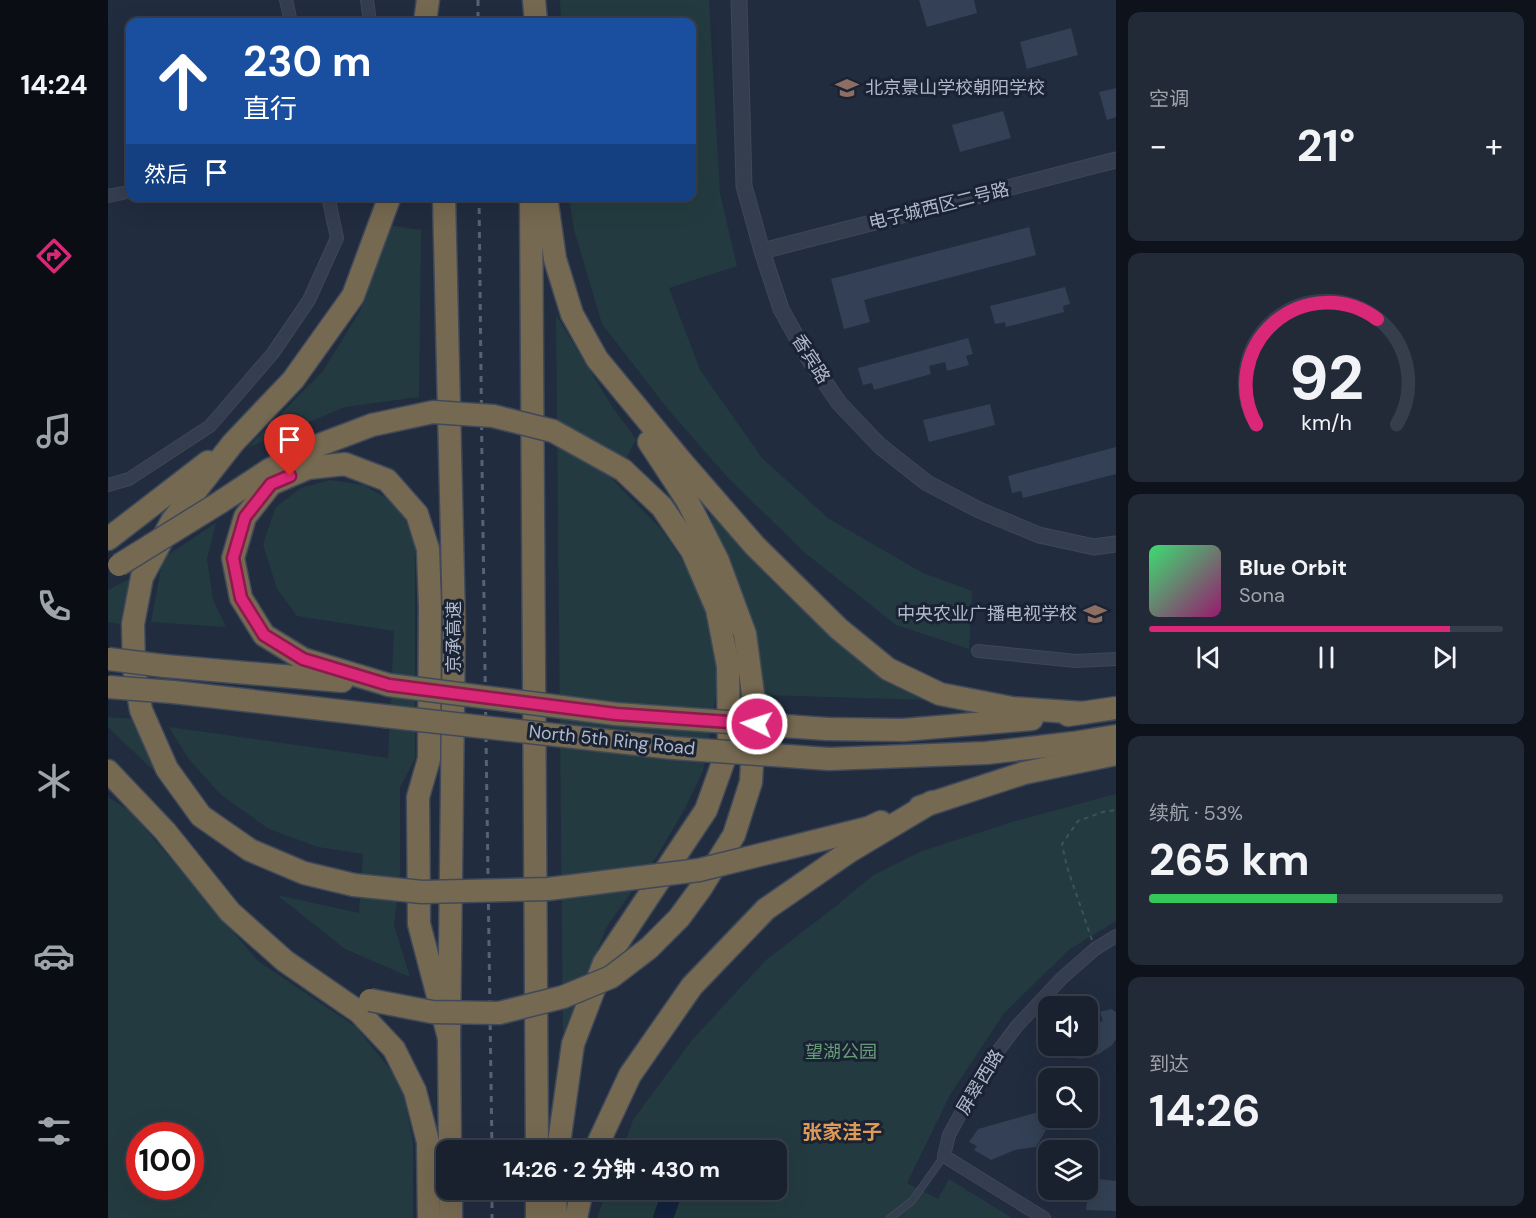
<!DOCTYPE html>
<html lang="zh">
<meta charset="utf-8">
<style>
:root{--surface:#19212f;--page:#222937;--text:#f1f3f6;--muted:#9fa3aa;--line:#373e4b;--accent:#db2777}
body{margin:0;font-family:"DM Sans","Noto Sans SC",sans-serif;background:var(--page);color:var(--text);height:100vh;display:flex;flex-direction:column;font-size:22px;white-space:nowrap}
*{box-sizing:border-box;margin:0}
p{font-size:20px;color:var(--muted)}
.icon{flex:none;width:33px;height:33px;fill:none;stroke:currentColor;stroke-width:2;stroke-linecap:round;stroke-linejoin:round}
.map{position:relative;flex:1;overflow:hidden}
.drawer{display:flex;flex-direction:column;gap:12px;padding:12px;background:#0e121a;width:420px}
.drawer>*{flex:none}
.top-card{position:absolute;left:18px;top:18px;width:570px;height:183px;border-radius:12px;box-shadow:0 6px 24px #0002,0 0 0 2px var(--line);background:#1a4fa0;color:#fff;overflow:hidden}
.tools{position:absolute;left:930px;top:996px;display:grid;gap:12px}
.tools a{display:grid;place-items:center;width:60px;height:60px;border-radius:12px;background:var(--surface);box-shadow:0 6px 24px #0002,0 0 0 2px var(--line);font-size:30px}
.speed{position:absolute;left:18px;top:1122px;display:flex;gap:12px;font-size:30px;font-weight:700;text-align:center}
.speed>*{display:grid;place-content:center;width:78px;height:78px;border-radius:50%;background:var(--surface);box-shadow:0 6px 24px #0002,0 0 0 2px var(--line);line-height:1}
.speed .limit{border:9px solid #d22;background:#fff;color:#111}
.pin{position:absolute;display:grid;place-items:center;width:51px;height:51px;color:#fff;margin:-62px -26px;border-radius:50% 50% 50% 0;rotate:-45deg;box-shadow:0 0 6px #0007}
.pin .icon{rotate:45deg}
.me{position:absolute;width:66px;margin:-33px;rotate:274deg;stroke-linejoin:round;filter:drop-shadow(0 0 4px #0008)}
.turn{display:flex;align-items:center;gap:21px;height:126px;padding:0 18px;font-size:27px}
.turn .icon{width:78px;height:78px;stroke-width:2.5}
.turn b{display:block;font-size:42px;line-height:51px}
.then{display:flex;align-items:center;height:57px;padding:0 18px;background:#0003;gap:12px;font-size:22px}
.big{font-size:45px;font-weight:700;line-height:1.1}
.drawer .widget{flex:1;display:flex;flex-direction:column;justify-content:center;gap:9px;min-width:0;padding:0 21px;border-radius:12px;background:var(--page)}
.drawer .dial{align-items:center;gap:0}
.dial svg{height:156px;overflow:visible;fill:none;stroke:var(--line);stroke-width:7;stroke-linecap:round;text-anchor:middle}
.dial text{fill:var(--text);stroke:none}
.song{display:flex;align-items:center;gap:18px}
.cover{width:72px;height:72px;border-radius:9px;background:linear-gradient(135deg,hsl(140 70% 55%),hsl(320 70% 35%))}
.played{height:6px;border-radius:3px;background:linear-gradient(90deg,var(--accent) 85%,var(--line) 85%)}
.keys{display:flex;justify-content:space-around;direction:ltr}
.heat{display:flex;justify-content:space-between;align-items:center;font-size:33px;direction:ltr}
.charge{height:9px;border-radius:4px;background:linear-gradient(90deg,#34c759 53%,var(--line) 0)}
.trip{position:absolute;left:328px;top:1140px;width:351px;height:60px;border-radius:12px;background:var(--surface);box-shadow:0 6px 24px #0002,0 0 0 2px var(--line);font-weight:700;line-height:60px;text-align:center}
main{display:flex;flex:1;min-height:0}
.tabs{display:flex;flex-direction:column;width:108px;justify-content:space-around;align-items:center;background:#0a0d13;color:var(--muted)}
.tabs .icon{width:42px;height:42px}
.tabs .active{color:var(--accent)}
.tabs b{font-size:27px;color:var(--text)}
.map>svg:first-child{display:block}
.green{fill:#233b40;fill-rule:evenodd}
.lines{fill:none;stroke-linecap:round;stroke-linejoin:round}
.river{stroke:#13223e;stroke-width:20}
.building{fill:#334055}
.service-casing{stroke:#3e4758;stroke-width:8}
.minor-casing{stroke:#3e4758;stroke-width:14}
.tertiary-casing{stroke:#3e4758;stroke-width:17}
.motorway-casing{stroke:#40495a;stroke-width:25}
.path{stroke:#3c5458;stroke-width:2;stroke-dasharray:4.5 4.5;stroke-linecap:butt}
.service{stroke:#353e4f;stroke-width:6}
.minor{stroke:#353e4f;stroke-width:12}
.tertiary{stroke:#353e4f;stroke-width:15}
.motorway{stroke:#766951;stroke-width:22}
.rail{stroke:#576276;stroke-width:3;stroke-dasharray:6 6;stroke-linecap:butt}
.motorway-bridge-casing{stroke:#40495a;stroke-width:25;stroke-linecap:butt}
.motorway-bridge{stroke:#766951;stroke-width:22}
.route-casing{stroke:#8e194d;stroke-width:15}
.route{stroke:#db2777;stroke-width:10}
.labels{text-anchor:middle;stroke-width:6;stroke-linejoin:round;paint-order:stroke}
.poi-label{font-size:18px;fill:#b1b9ca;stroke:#1a2334;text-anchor:start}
.street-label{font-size:18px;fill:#b1b9ca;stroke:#1a2334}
.park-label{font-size:18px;fill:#669d76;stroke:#1a2334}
.neighbourhood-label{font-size:20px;font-weight:bold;fill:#df9a57;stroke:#1a2334}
</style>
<main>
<nav class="tabs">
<b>14:24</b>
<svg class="icon active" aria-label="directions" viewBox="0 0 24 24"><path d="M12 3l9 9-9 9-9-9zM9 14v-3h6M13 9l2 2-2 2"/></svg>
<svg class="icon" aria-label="music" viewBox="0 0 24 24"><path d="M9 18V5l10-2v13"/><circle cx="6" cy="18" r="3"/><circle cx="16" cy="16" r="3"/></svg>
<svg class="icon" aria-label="phone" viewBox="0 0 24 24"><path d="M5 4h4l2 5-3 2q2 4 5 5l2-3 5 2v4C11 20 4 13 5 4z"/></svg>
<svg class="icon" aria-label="climate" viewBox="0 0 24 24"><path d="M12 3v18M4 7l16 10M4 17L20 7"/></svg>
<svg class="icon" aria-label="car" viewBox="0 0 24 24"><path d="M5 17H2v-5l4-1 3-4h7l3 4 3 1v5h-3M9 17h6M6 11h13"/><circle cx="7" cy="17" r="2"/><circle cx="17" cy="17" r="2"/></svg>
<svg class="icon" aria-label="filters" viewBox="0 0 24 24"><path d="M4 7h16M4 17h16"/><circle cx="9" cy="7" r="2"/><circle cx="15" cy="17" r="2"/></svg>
</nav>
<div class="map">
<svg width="1008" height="1218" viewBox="0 0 1008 1218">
<rect width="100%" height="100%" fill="#212c3f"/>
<g class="green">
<path d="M452 0H601L612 194 629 266 561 288 592 370 654 458 721 519 815 573 864 591 861 649 788 625 696 552 621 479 559 408 494 324 466 230 461 197 584 196V22H453Z"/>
<path d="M280 225 313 230 311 397 237 407 139 448 215 371 252 311Z"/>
<path d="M448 315 505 408 528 439 517 461 500 475 553 529 585 576 607 632 610 685 595 771 576 810 549 856 499 926 455 1034Z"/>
<path d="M222 480 256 485 292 506 307 547V759L292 787V873L286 925 302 977 237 949 169 895 251 913 255 854 210 847 161 829 113 795 80 758 61 727 280 758 286 631 189 616 169 589 155 544 168 507 193 488Z"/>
<path d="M600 510 667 584 698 610 822 700 654 695 631 592Z"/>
<path d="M108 523 99 559 105 600 118 627 43 622 55 558Z"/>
<path d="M23 578 12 624 0 622V590Z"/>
<path d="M0 717 27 719 48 773 0 727Z"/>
<path d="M1008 794V921L962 949 896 1013 842 1095 799 1183 830 1199 841 1179 904 1218H489L499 1190H669V1150H514L525 1120 584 1040 658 960 728 906 764 876 814 851 911 820Z"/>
<path d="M0 797 22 811 150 961 248 1027 294 1084 305 1143V1218H0ZM32 1136H82V1186H32Z"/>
</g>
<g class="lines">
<path class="river" d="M555 1218 565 1190"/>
</g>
<g class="building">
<path d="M811 0H866L869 13 819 27Z"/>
<path d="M963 28 970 55 919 69 912 42Z"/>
<path d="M1008 88V117L999 120 991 92Z"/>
<path d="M895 111 903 138 852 152 844 125Z"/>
<path d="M921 227 928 255 756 300 762 322 736 329 723 279Z"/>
<path d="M957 287 962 304 955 306 956 312 898 327 897 322 887 324 882 306Z"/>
<path d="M860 338 865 354 858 356 861 365 839 371 837 362 821 366 823 374 766 390 764 383 755 385 750 368Z"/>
<path d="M882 404 887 425 821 442 815 420Z"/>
<path d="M1008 447V474L915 498 913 491 904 493 900 476Z"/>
<path d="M1003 1009 1008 1012V1039L1004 1045 991 1054 973 1059 955 1056 935 1046H980V1025L995 1021 992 1012Z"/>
<path d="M927 1113 940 1120 934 1128 938 1130 928 1147 907 1150 883 1160 866 1150 869 1146 861 1142 870 1129Z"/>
<path d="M982 1178 1008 1181V1211L978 1210Z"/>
</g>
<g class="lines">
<g class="service-casing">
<path id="service" d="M782 1218 804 1201 836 1156"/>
</g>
<g class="minor-casing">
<g id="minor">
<path d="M178 0 183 22"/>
<path d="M259 0 262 22"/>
<path d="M0 196 15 193"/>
<path d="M0 485 21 479 102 426 165 353 201 300 229 238 220 196"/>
<path d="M870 651 968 661 1008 659"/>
<path d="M936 1218 836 1156 841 1135 878 1067 909 1026 954 978 987 949 1008 936"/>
</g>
</g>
<g class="tertiary-casing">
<g id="tertiary">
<path d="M631 0 636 186 654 251 673 309 699 356 731 403 772 446 819 483 871 510 931 535 986 547 1008 544"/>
<path d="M654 251 1008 160"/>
</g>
</g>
<g class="motorway-casing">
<g id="motorway">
<path d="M426 0 428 22"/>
<path d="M317 22 320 0"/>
<path d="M336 196 346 622 341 1038 342 1150"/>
<path d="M423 196 429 1150"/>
<path d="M438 196 447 259 464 314 489 359 574 462 647 546 731 629 780 669 832 694 904 708 975 713"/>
<path d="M111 503 161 470 206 447 264 425"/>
<path d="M0 539 100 462"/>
<path d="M57 666 234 681"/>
<path d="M281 685 195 659 156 635 133 598 125 558 137 517 163 484 200 468 237 464 279 480 309 514 320 549 322 606 321 759 310 797 311 924 341 1038"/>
<path d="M65 692 276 716"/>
<path d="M960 715 1008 708"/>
<path d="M719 729 795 730 924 719"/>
<path d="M721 759 878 753 965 743 1008 736"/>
<path d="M0 771 57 831 122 912 177 961 251 1012 286 1049 307 1091 320 1142 321 1218"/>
<path d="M812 807 916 773 1008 754"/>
<path d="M676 849 760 828 773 822"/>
<path d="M246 885 196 873 142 850 93 816 59 769 33 710 26 669 25 624 34 577 64 521 125 443 185 380 245 296 282 196"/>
<path d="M541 948 571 918 593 888 626 835 643 782 647 709 637 634 610 561 579 500 541 442"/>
<path d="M450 1150 465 1044 496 963 598 810 621 746 620 666 609 609 584 551 554 507 515 470"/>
<path d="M487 1150 522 1075 584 986 658 909 742 851 824 802"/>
<path d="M343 1190V1218"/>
<path d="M429 1190V1218"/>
<path d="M447 1218 448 1190"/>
<path d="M468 1218 474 1190"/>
</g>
</g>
<path class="path" d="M984 940 959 867 954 844 970 821 995 812 1008 810"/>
<use href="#service" class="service"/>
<use href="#minor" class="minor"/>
<use href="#tertiary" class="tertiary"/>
<use href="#motorway" class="motorway"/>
<g class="rail">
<path d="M370 0V22"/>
<path d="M371 196 374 463 384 1150"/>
<path d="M384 1190V1218"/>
</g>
<g class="motorway-bridge-casing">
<g id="motorway-bridge">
<path d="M264 425 325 412 385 416 445 431 515 470"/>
<path d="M11 565 111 503"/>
<path d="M0 659 57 666"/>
<path d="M281 685 508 714 719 729"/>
<path d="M0 687 65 692"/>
<path d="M276 716 565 748 721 759"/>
<path d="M246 885 314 892 440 889 591 870 676 849"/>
<path d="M262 1000 324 1012 391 1013 455 997 503 977 541 948"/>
</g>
</g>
<use href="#motorway-bridge" class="motorway-bridge"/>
</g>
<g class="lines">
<g class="route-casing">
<path id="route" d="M182 476 163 484 137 517 125 558 133 598 156 635 195 659 281 685 508 714 649 724"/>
</g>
<use href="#route" class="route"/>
</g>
<defs>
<g id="school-bare" transform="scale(1.8)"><path d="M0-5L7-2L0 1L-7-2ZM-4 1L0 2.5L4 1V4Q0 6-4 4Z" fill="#8d6e63" stroke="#1a2334" stroke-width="2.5" paint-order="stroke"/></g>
<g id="university-bare" transform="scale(1.8)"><path d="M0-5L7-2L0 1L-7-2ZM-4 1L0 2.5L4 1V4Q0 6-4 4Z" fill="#8d6e63" stroke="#1a2334" stroke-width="2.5" paint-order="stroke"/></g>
</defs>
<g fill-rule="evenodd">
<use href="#school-bare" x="739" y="88"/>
<use href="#university-bare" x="987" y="614"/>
</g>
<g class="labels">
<g class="poi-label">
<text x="757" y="94">北京景山学校朝阳学校</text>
<text x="969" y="620" text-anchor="end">中央农业广播电视学校</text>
</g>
<g class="street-label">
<text transform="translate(831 206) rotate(-14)" y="6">电子城西区二号路</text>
<text transform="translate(703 359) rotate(58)" y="6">香宾路</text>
<text transform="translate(346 637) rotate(-90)" y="6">京承高速</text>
<text transform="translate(504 740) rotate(6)" y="6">North 5th Ring Road</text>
<text transform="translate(872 1082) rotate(-59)" y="6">屏翠西路</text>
</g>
<g class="park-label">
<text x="733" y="1058">望湖公园</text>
</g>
<g class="neighbourhood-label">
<text x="734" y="1139">张家洼子</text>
</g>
</g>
</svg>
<div class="tools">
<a><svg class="icon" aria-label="sound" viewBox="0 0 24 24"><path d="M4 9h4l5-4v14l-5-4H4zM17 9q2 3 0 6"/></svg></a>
<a><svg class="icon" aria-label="search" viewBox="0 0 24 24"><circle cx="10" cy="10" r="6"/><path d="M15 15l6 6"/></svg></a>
<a><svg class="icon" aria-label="layers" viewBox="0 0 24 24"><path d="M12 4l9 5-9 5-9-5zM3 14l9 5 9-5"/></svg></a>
</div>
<div class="speed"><div class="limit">100</div></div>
<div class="pin" style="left:182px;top:476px;background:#d93025"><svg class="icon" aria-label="arrive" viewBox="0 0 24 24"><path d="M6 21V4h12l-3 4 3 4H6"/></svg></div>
<svg class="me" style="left:649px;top:724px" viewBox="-20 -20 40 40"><circle r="17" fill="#db2777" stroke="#fff" stroke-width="3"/><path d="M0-11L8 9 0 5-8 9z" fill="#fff"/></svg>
<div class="trip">14:26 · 2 分钟 · 430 m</div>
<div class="top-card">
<div class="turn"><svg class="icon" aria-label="ahead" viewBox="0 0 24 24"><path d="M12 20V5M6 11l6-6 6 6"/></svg><div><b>230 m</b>直行</div></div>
<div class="then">然后<svg class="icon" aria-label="arrive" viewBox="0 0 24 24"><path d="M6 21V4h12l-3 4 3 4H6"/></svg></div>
</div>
</div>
<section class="drawer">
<div class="widget"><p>空调</p>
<div class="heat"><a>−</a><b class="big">21°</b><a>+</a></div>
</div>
<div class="widget dial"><svg viewBox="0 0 100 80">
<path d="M14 69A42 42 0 1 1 86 69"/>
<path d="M14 69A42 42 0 0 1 76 15" stroke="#db2777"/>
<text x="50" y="56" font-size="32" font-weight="700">92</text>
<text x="50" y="72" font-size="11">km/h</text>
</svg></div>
<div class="widget">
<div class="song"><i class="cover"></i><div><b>Blue Orbit</b><p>Sona</p></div></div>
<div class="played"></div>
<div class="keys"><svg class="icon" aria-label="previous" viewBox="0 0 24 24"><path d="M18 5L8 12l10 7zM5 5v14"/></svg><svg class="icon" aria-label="pause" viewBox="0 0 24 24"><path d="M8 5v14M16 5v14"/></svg><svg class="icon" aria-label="next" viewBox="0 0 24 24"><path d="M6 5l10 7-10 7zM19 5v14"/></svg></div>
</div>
<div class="widget"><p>续航 · 53%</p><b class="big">265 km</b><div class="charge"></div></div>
<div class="widget"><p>到达</p><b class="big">14:26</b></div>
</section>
</main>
